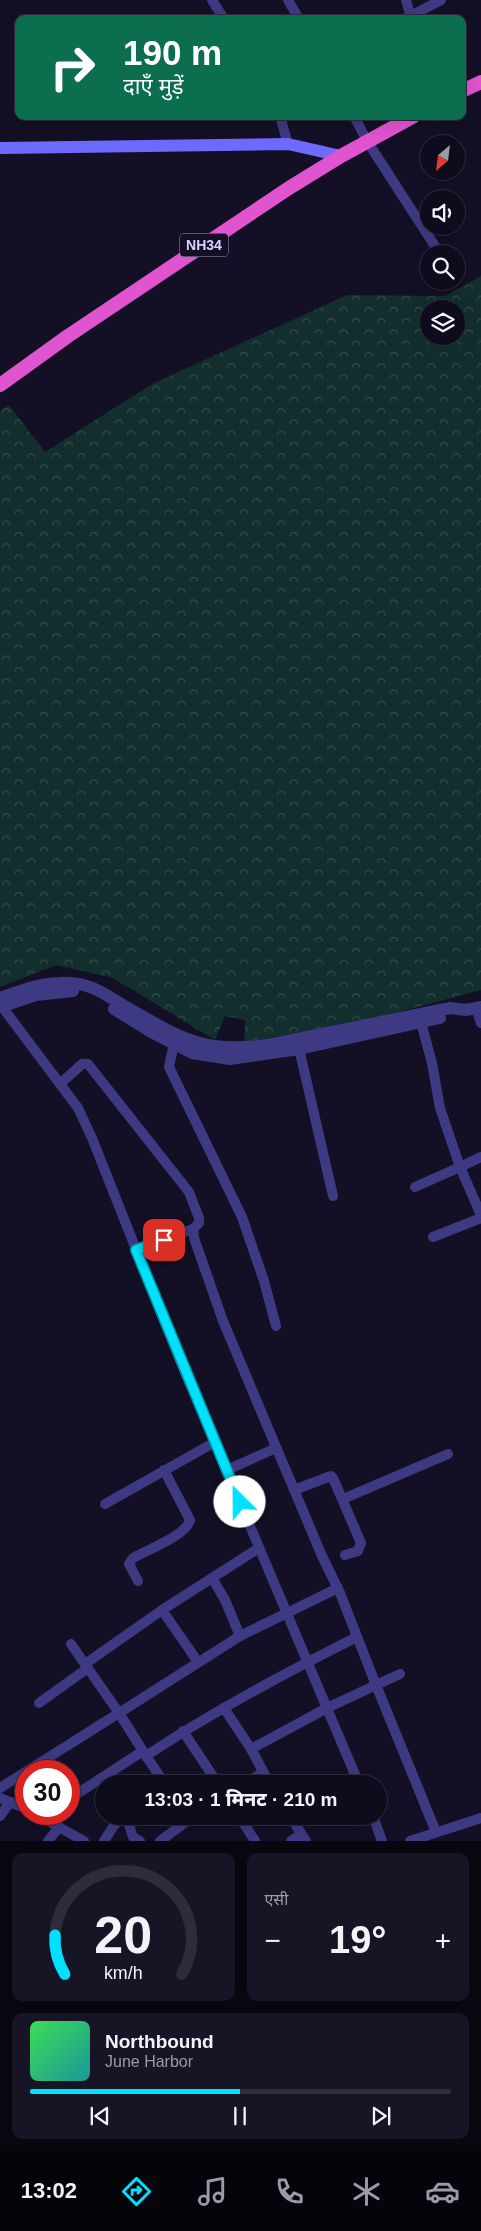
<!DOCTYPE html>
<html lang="hi">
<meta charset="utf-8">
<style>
:root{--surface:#0e0b1c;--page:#171425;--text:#f1f3f6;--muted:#9b9ba3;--line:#2e2b3b;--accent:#01e0fc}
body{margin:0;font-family:Arial,"Noto Sans Devanagari",sans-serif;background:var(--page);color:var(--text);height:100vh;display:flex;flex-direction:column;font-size:19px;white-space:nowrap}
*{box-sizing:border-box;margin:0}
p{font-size:16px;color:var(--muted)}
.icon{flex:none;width:28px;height:28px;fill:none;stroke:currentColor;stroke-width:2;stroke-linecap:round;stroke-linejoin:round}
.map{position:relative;height:1841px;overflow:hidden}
.sheet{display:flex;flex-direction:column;gap:12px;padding:12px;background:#08060f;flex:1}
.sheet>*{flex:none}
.banner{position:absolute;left:15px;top:15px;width:451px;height:105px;border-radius:10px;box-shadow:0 5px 20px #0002,0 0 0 1px var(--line);background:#0b6e4f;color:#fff;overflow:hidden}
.needle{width:32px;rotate:208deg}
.controls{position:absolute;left:420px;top:135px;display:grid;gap:10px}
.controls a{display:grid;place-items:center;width:45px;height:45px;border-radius:50%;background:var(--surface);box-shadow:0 5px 20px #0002,0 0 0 1px var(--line);font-size:25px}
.speed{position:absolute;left:15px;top:1760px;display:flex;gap:10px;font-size:25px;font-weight:700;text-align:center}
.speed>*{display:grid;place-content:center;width:65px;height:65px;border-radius:50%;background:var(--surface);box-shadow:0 5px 20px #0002,0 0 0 1px var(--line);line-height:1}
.speed .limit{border:8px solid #d22;background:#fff;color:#111}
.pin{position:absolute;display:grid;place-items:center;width:42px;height:42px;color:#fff;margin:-21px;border-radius:10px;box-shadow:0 2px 8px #0006}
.me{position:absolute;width:55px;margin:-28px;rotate:337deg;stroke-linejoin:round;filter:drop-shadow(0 0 4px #0008)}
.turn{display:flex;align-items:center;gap:18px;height:105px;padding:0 25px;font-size:22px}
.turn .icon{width:65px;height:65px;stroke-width:2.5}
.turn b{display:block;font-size:35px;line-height:42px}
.big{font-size:38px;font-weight:800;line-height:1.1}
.sheet .tile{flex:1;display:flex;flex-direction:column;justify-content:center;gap:8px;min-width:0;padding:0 18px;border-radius:10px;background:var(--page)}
.sheet .dial{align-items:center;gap:0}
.dial svg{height:130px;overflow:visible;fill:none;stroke:var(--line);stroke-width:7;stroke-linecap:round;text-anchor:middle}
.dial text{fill:var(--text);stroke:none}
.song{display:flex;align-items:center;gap:15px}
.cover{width:60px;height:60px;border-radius:8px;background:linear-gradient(135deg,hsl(130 70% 55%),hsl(180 70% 35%))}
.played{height:5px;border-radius:2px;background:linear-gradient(90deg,var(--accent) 50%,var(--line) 50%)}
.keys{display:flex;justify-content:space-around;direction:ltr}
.heat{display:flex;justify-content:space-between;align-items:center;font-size:28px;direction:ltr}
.sheet .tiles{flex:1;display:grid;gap:12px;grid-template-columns:1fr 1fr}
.tile:last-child{grid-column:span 2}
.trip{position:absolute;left:95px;top:1775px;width:292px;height:50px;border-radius:25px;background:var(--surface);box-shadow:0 5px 20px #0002,0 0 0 1px var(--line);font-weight:800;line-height:50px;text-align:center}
.tab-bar{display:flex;height:80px;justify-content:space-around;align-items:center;background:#06040b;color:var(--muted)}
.tab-bar .icon{width:35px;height:35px}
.tab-bar .active{color:var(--accent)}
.tab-bar b{font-size:22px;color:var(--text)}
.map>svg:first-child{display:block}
.forest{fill:url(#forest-crowns);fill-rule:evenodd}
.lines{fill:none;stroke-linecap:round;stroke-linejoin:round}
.minor{stroke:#3d3a83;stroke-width:10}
.tertiary{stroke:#3d3a83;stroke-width:12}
.secondary{stroke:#6f6afe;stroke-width:12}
.trunk{stroke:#e054d0;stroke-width:14}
.route-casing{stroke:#0192a4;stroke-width:12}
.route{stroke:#01e0fc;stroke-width:9}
.labels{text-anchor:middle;stroke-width:5;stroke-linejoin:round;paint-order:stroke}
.shield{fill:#130f25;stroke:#9d98be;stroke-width:1}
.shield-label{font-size:14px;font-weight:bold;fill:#d8d2ff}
</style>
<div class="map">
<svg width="481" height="1841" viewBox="0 0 481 1841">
<defs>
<pattern id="forest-crowns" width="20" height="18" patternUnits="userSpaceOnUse" patternTransform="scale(1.25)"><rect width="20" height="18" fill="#122f2e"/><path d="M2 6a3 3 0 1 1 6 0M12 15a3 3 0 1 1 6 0" fill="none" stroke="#344c4d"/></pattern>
</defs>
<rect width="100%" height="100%" fill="#130f25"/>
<path class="forest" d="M481 276V990L354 1024 244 1042 245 1020 225 1016 215 1040 113 978 56 965 0 987V411L9 405 45 452 152 384 347 295 445 296ZM429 309H456V336H429Z"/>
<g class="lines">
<g class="minor">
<path d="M212 0 224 19"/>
<path d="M288 0 299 19"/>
<path d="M406 18 410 14 406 0"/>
<path d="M407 18 441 0"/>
<path d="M280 116 288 144"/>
<path d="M354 116 367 141 440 254"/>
<path d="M0 1004 78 1108 92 1138 179 1358 359 1784"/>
<path d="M476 1008 481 1023"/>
<path d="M419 1015 432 1063 440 1108 460 1167 481 1157"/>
<path d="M175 1038 169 1067 242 1217 264 1281 276 1326"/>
<path d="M298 1044 333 1196"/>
<path d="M60 1084 82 1064H88L189 1192 199 1218V1223L193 1229 194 1238 223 1321 322 1556 340 1593 376 1685 327 1708 251 1749 270 1784"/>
<path d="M415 1187 460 1167 481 1215"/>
<path d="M433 1237 481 1218"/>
<path d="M136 1250 193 1229"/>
<path d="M227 1470 276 1448"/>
<path d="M294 1490 331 1476 333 1478 361 1543 358 1551 345 1555"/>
<path d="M343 1499 448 1454"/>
<path d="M105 1504 215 1442"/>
<path d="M212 1578 225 1600 240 1636"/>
<path d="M138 1581 129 1564 133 1558C147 1550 187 1535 190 1520L164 1470"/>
<path d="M162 1610 198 1662"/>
<path d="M85 1664 162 1610 259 1548"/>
<path d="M400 1674 376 1685 436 1832"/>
<path d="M39 1703 88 1668"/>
<path d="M224 1708 251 1749"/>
<path d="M183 1731 218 1784"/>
<path d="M146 1756 119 1713 240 1636 338 1588"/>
<path d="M165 1784 146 1756C213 1711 285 1673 357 1637"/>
<path d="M245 1784 263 1772"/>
<path d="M0 1788 119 1713 71 1644"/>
<path d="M0 1798 10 1802 0 1816"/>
<path d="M69 1799 143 1751"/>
<path d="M10 1802 26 1809"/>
<path d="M45 1814 41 1817 84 1841"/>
<path d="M126 1816 133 1837 140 1841"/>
<path d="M239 1816 255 1841"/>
<path d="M290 1816 306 1841"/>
<path d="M373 1816 382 1841"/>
<path d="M48 1841 59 1827"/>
<path d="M104 1841 113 1827 123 1816"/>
<path d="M160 1841 190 1819"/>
<path d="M291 1841 301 1834"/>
<path d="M410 1841 481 1818"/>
</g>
<g class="tertiary">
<path d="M0 998C25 989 51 979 78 984 95 986 111 998 126 1007 182 1039 206 1055 273 1044L450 1008 466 1010 481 1007"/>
<path d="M0 1007 36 995 73 991"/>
<path d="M114 1009 151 1032 192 1053 230 1059 299 1049 440 1018"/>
</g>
<path class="secondary" d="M0 148 288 144 341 156"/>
<g class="trunk">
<path d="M462 91 481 82"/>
<path d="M0 385 68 336 289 188 341 156 414 116"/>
</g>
</g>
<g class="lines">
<g class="route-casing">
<path id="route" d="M164 1240 136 1250 240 1502"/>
</g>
<use href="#route" class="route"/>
</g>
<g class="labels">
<rect class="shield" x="180" y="233.5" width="48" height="23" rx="4"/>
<g class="shield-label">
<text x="204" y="250">NH34</text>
</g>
</g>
</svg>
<div class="controls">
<a><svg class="needle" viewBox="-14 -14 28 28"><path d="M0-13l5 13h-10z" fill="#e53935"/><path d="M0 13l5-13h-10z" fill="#9b9ba3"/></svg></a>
<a><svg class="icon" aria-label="sound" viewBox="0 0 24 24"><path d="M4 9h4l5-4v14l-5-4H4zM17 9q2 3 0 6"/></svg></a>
<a><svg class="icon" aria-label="search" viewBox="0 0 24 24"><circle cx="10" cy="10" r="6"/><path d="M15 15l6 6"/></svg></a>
<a><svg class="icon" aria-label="layers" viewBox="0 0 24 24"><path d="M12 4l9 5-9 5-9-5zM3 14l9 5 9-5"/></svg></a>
</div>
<div class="speed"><div class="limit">30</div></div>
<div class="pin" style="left:164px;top:1240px;background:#d93025"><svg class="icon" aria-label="arrive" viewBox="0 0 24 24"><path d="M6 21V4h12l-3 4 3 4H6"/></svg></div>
<svg class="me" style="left:240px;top:1502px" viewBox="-20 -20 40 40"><circle r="19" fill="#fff"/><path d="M0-13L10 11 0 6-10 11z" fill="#01e0fc"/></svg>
<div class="trip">13:03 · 1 मिनट · 210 m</div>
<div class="banner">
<div class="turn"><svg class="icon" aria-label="right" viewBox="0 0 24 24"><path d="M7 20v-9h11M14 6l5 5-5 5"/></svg><div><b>190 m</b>दाएँ मुड़ें</div></div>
</div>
</div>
<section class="sheet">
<div class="tiles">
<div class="tile dial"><svg viewBox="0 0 100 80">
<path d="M14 69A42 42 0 1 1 86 69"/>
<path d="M14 69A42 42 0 0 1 8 45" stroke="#01e0fc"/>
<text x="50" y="56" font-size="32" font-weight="700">20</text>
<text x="50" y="72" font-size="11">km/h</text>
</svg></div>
<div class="tile"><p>एसी</p>
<div class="heat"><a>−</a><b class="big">19°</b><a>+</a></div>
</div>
<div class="tile">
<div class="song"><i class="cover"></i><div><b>Northbound</b><p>June Harbor</p></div></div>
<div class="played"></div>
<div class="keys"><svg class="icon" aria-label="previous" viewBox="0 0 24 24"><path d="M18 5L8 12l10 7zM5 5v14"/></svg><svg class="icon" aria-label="pause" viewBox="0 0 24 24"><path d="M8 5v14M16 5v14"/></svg><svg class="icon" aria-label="next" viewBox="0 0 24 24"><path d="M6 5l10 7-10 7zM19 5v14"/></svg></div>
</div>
</div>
</section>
<nav class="tab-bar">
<b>13:02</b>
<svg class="icon active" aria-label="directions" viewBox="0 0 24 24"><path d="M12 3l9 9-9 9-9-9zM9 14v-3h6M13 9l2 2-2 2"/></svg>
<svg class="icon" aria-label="music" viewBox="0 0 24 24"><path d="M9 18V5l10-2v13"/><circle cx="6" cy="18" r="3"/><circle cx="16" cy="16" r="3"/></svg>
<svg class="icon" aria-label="phone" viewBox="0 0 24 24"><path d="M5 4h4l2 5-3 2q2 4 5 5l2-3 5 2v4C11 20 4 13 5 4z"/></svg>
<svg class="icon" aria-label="climate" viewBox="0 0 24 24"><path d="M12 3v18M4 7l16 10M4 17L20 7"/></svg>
<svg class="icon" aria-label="car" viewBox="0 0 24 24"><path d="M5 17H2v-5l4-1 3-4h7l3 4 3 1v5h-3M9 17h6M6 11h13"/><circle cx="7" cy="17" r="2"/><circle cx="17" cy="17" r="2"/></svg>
</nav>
